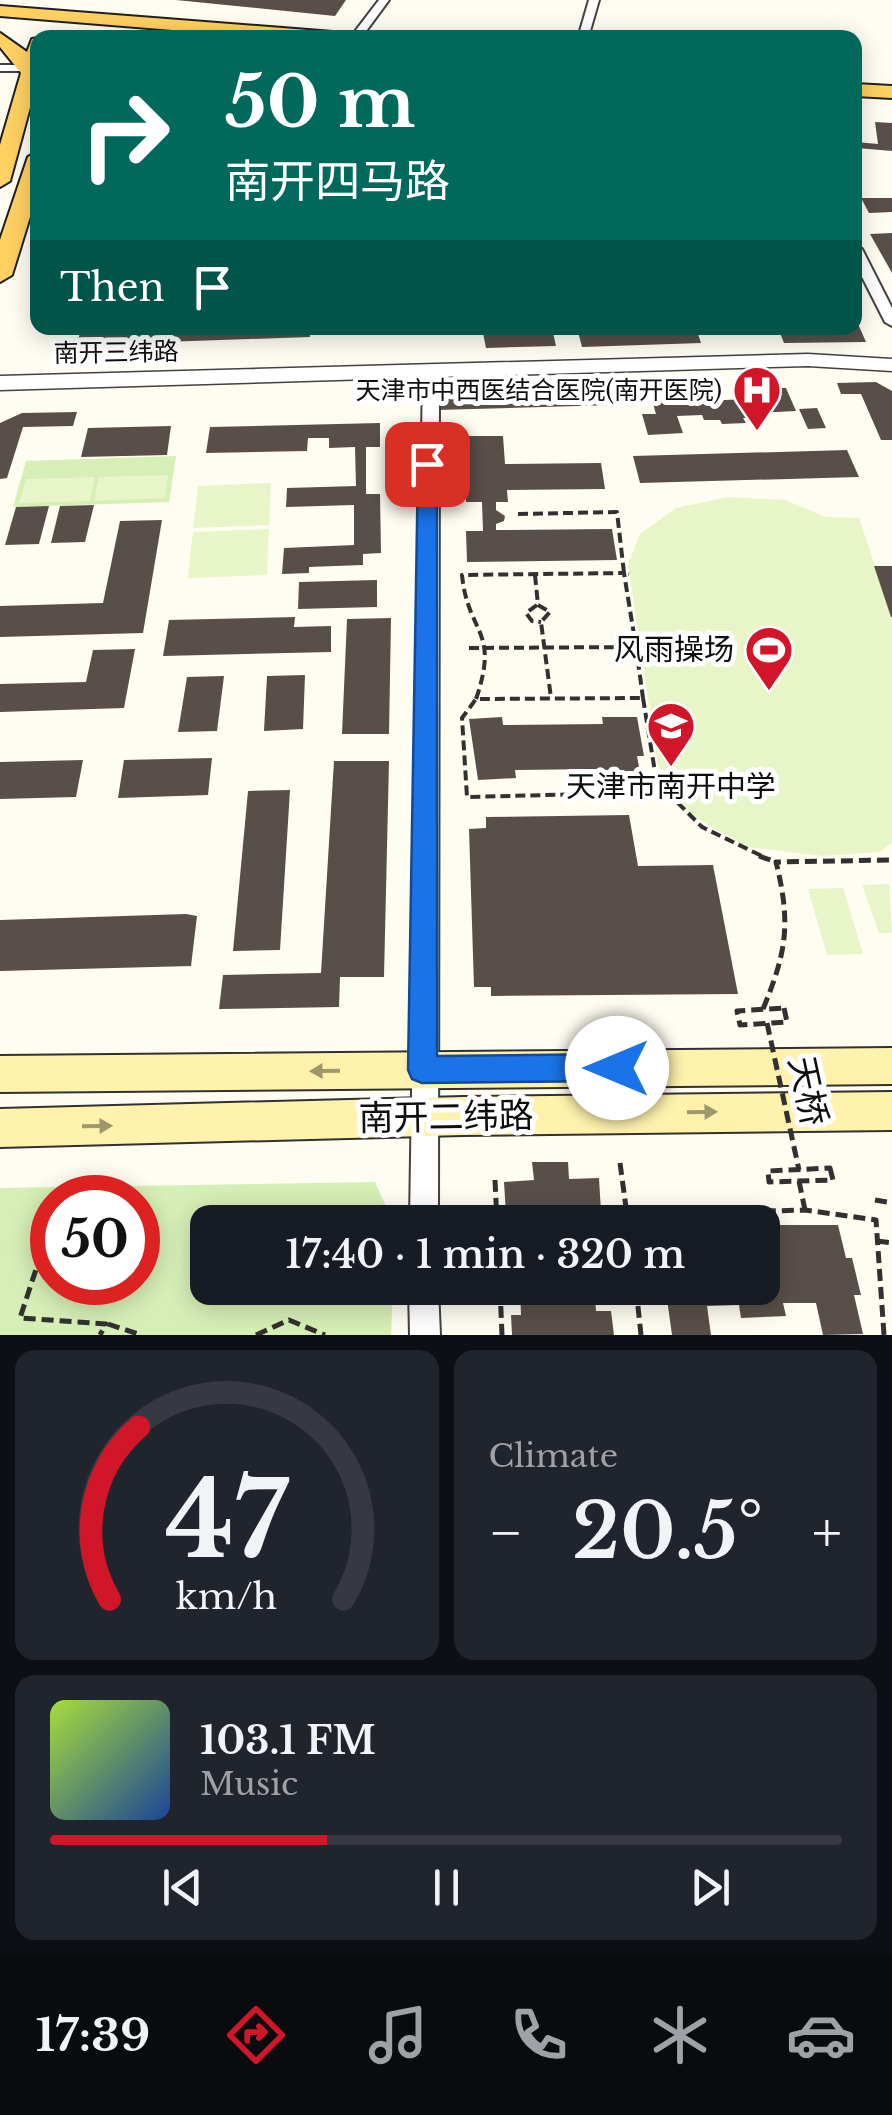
<!DOCTYPE html>
<meta charset="utf-8">
<style>
:root{--surface:#171b24;--page:#20242c;--text:#f1f3f6;--muted:#9ea1a6;--line:#363941;--accent:#d01628}
body{margin:0;font-family:"Libre Baskerville","Noto Sans SC",serif;background:var(--page);color:var(--text);height:100vh;display:flex;flex-direction:column;font-size:38px;white-space:nowrap}
*{box-sizing:border-box;margin:0}
p{font-size:32px;color:var(--muted)}
.icon{flex:none;width:55px;height:55px;fill:none;stroke:currentColor;stroke-width:2;stroke-linecap:round;stroke-linejoin:round}
.map{position:relative;height:1335px;overflow:hidden}
.side{display:flex;flex-direction:column;gap:15px;padding:15px;background:#0d0f14;flex:1}
.side>*{flex:none}
.banner{position:absolute;left:30px;top:30px;width:832px;height:305px;border-radius:20px;box-shadow:0 5px 25px #0003;background:#00695c;color:#fff;overflow:hidden}
.speed{position:absolute;left:30px;top:1175px;display:flex;gap:20px;font-size:50px;font-weight:700;text-align:center}
.speed>*{display:grid;place-content:center;width:130px;height:130px;border-radius:50%;background:var(--surface);box-shadow:0 5px 25px #0003;line-height:1}
.speed .limit{border:15px solid #d22;background:#fff;color:#111}
.pin{position:absolute;display:grid;place-items:center;width:85px;height:85px;color:#fff;margin:-42px;border-radius:20px;box-shadow:0 5px 15px #0006}
.me{position:absolute;width:110px;margin:-55px;rotate:270deg;stroke-linejoin:round;filter:drop-shadow(0 0 8px #0008)}
.turn{display:flex;align-items:center;gap:35px;height:210px;padding:0 30px;font-size:45px}
.turn .icon{width:130px;height:130px;stroke-width:2.5}
.turn b{display:block;font-size:70px;line-height:85px}
.then{display:flex;align-items:center;height:95px;padding:0 30px;background:#0003;gap:20px;font-size:38px}
.big{font-size:75px;font-weight:600;line-height:1.1}
.side .card{flex:1;display:flex;flex-direction:column;justify-content:center;gap:15px;min-width:0;padding:0 35px;border-radius:20px;background:var(--page)}
.side .dial{align-items:center;gap:0}
.dial svg{height:260px;overflow:visible;fill:none;stroke:var(--line);stroke-width:7;stroke-linecap:round;text-anchor:middle}
.dial text{fill:var(--text);stroke:none}
.song{display:flex;align-items:center;gap:30px}
.cover{width:120px;height:120px;border-radius:15px;background:linear-gradient(135deg,hsl(80 70% 55%),hsl(220 70% 35%))}
.played{height:10px;border-radius:5px;background:linear-gradient(90deg,var(--accent) 35%,var(--line) 35%)}
.keys{display:flex;justify-content:space-around;direction:ltr}
.heat{display:flex;justify-content:space-between;align-items:center;font-size:55px;direction:ltr}
.side .tiles{flex:1;display:grid;gap:15px;grid-template-columns:1fr 1fr}
.card:last-child{grid-column:span 2}
.trip{position:absolute;left:190px;top:1205px;width:590px;height:100px;border-radius:20px;background:var(--surface);box-shadow:0 5px 25px #0003;font-weight:600;line-height:100px;text-align:center}
.menu{display:flex;height:160px;justify-content:space-around;align-items:center;background:#090b0e;color:var(--muted)}
.menu .icon{width:70px;height:70px}
.menu .selected{color:var(--accent)}
.menu b{font-size:45px;color:var(--text)}
.map>svg:first-child{display:block}
.green{fill:#d6efb6;fill-rule:evenodd}
.pitch{fill:#e8f5c9}
.building{fill:#594f4a}
.lines{fill:none;stroke-linecap:round;stroke-linejoin:round}
.minor-casing{stroke:#424242;stroke-width:4}
.tertiary-casing{stroke:#424242;stroke-width:3}
.secondary-casing{stroke:#313131;stroke-width:4}
.primary-casing{stroke:#202020;stroke-width:4}
.path-far1{stroke:#313131;stroke-width:4;stroke-dasharray:10 5;stroke-linecap:butt}
.path{stroke:#313131;stroke-width:5;stroke-dasharray:12 6;stroke-linecap:butt}
.minor{fill:#fff;fill-rule:evenodd}
.tertiary{fill:#fff;fill-rule:evenodd}
.secondary{fill:#fff2ad;fill-rule:evenodd}
.primary{fill:#ffd162;fill-rule:evenodd}
.path-bridge{stroke:#313131;stroke-width:5;stroke-dasharray:12 6;stroke-linecap:butt}
.oneway{fill:#9f976e}
.route{fill:#1a73e8;stroke:#114b97;stroke-width:2.5}
.labels{text-anchor:middle;stroke-width:10;stroke-linejoin:round;paint-order:stroke}
.far-street-label{font-size:25px;fill:#0f0f0f;stroke:#fff}
.far-poi-label{font-size:25px;fill:#0f0f0f;stroke:#fff;text-anchor:end}
.poi-label{font-size:30px;fill:#0f0f0f;stroke:#fff;text-anchor:end}
.near-street-label{font-size:35px;fill:#0f0f0f;stroke:#fff}
</style>
<div class="map">
<svg width="892" height="1335" viewBox="0 0 892 1335">
<rect width="100%" height="100%" fill="#fffcf2"/>
<g class="green">
<path d="M176 456 169 502 13 507 26 461Z"/>
<path d="M375 1182 393 1222H208V1288H393L391 1335H0V1188ZM52 1198H138V1282H52Z"/>
</g>
<g class="pitch">
<path d="M168 475 165 498 94 501 99 477Z"/>
<path d="M95 477 90 501 19 503 26 479Z"/>
<path d="M271 483 269 525 193 528 198 486Z"/>
<path d="M728 497 785 500 826 517 859 518 892 617V843L879 852 823 856 747 847 689 814 658 766 628 564 640 534 676 508Z"/>
<path d="M269 529 267 575 188 578 193 532Z"/>
<path d="M889 884 892 933H879L862 885Z"/>
<path d="M843 888 863 954 827 955 808 889Z"/>
</g>
<g class="building">
<path d="M176 0H346L335 16Z"/>
<path d="M875 122 892 123V151L857 148 856 142 878 144Z"/>
<path d="M861 198H892V212L869 213Z"/>
<path d="M892 233V273L870 234Z"/>
<path d="M859 326 866 342 784 343 778 328Z"/>
<path d="M81 328H310V337L77 345Z"/>
<path d="M482 328H552L556 346 486 348Z"/>
<path d="M577 328H696L701 343 582 347Z"/>
<path d="M876 382 892 391V440H881L861 394H841L837 383Z"/>
<path d="M769 388H786L796 411 756 413 758 418H743L746 423 722 424 720 420H704L702 415 677 416 683 433 648 435 642 414H656L649 390 668 389 672 402 774 398Z"/>
<path d="M609 391 612 405 436 410 435 395Z"/>
<path d="M817 408 826 428 808 429 799 409Z"/>
<path d="M77 412 73 426 23 427 7 478 0 479V423L22 413Z"/>
<path d="M380 423V447H366V494H380L381 553 363 554V565L309 567V573L282 574 284 548 354 545V505L286 507 287 488 356 486 355 447 329 448V438H308L307 451 206 453 210 427Z"/>
<path d="M171 426 167 455 81 457 88 428Z"/>
<path d="M463 436H503L505 464 601 463 605 489 507 490 508 502H496V510L505 516 504 521 496 524V530L612 529 617 560 467 562 466 531H483L482 502H466Z"/>
<path d="M847 450 859 477 640 483 633 456Z"/>
<path d="M94 505 85 542 51 543 60 506Z"/>
<path d="M49 506 39 544 5 545 16 507Z"/>
<path d="M162 520 143 633 0 637V606L103 603 120 521Z"/>
<path d="M874 566H892V617H891Z"/>
<path d="M377 580V607L298 609 299 582Z"/>
<path d="M295 617 294 627 331 626V652L163 656 169 620Z"/>
<path d="M391 618 389 734H342L347 619Z"/>
<path d="M135 649 124 708 0 712V684L86 682 93 650Z"/>
<path d="M305 675 303 729 264 731 267 676Z"/>
<path d="M224 676 217 731 178 732 187 677Z"/>
<path d="M502 717 503 725 603 724 602 717H637L644 756H637L641 777 601 778 599 769 515 770 516 778 478 780 469 719Z"/>
<path d="M212 758 208 795 118 798 124 760Z"/>
<path d="M83 760 76 797 0 799V762Z"/>
<path d="M334 761H389L384 977H340L339 1007 219 1009 223 975 321 973Z"/>
<path d="M290 790 280 950 233 951 248 791Z"/>
<path d="M629 815 638 866 713 865 738 994 491 996V987H474L469 829 486 828V817Z"/>
<path d="M186 914 197 916 191 966 0 971V920Z"/>
<path d="M532 1162H568L569 1179 599 1178 601 1212 588 1213V1222H517L516 1214H506L504 1182 534 1180Z"/>
<path d="M762 1225H838L846 1258H852L861 1295H854L863 1334 823 1335 816 1303H783L786 1316 741 1318 739 1305 707 1306 711 1335H672L667 1299H660L659 1288H762Z"/>
<path d="M520 1288H594L596 1311H611L614 1335H512L511 1315H521Z"/>
</g>
<g class="lines">
<g class="minor-casing">
<g id="minor">
<path d="M379 0H389L361 38H350Z"/>
<path d="M589 0H599L588 38H578Z"/>
<path d="M0 65H29L35 68 29 71H0Z"/>
<path d="M855 245 862 249 892 308V326L885 322 855 263Z"/>
<path d="M431 367 439 372 438 1222H410L423 372Z"/>
<path d="M409 1288H438L440 1335H410Z"/>
</g>
</g>
<g class="tertiary-casing">
<path id="tertiary" d="M808 354 892 359V371L808 366 0 390V376Z"/>
</g>
<g class="secondary-casing">
<g id="secondary">
<path d="M892 1048V1084L0 1092V1056Z"/>
<path d="M892 1092V1130L463 1135 0 1147V1109L463 1097Z"/>
</g>
</g>
<g class="primary-casing">
<g id="primary">
<path d="M0 6 346 33 354 38H273L0 16Z"/>
<path d="M0 33 27 52 32 39 38 38V78L10 181 0 187V145L21 73 0 47Z"/>
<path d="M855 84 892 86V98L855 96Z"/>
<path d="M38 151V191L12 275 0 282V240L28 157Z"/>
</g>
</g>
<g class="path-far1">
<path d="M518 514 617 512 624 573 629 574"/>
<path d="M535 575 538 605 550 612 541 622 551 698"/>
<path d="M537 605 526 613 532 621 541 622"/>
<path d="M469 648 636 647 643 698"/>
<path d="M643 698 655 772 667 792 467 797 462 718 476 699Z"/>
<path d="M476 699C500 629 468 635 462 575L624 573 636 647"/>
<path d="M667 792 702 827 766 858"/>
</g>
<g class="path">
<path d="M759 856 776 862"/>
<path d="M784 1008 787 1022 740 1025 737 1011Z"/>
<path d="M763 1009C787 951 791 923 776 862L892 860"/>
<path d="M620 1163 627 1215"/>
<path d="M830 1168 833 1180 769 1182 768 1171Z"/>
<path d="M495 1180 497 1222"/>
<path d="M799 1181 805 1210"/>
<path d="M875 1200 892 1203"/>
<path d="M628 1222 627 1215 805 1210 876 1220 884 1335"/>
<path d="M47 1236 20 1318 106 1324 100 1335"/>
<path d="M877 1241 892 1243"/>
<path d="M500 1288 502 1335"/>
<path d="M636 1288 641 1335"/>
<path d="M108 1324 141 1335"/>
<path d="M256 1335 289 1320 325 1335"/>
</g>
<use href="#minor" class="minor"/>
<use href="#tertiary" class="tertiary"/>
<use href="#secondary" class="secondary"/>
<use href="#primary" class="primary"/>
<path class="path-bridge" d="M767 1023 799 1170"/>
</g>
<defs><path id="oneway-solid" d="M-6-.8H1V-3.2L6.5 0L1 3.2V.8H-6Z" transform="scale(2.5)"/></defs>
<g class="oneway">
<use href="#oneway-solid" transform="translate(325 1071) rotate(179)"/>
<use href="#oneway-solid" transform="translate(702 1112) rotate(-1)"/>
<use href="#oneway-solid" transform="translate(97 1126) rotate(-1)"/>
</g>
<path class="route" d="M427 458 437 464V1056L617 1054 627 1058 631 1068 627 1077 617 1081 422 1083 412 1079 408 1070 418 464Z"/>
<defs>
<g id="hospital-pin" transform="scale(2.5)"><path d="M0 17L-7.5 6A9.5 9.5 0 1 1 7.5 6Z" fill="#d01628" stroke="#fff"/><path d="M-5-5h3v3.5h4V-5h3V5h-3V1.5h-4V5h-3Z" fill="#fff"/></g>
<g id="stadium-pin" transform="scale(2.5)"><path d="M0 17L-7.5 6A9.5 9.5 0 1 1 7.5 6Z" fill="#d01628" stroke="#fff"/><path d="M0-5a6.5 5 0 1 0 0 10a6.5 5 0 1 0 0-10ZM-3.5-1.8h7v3.6h-7Z" fill="#fff"/></g>
<g id="school-pin" transform="scale(2.5)"><path d="M0 17L-7.5 6A9.5 9.5 0 1 1 7.5 6Z" fill="#d01628" stroke="#fff"/><path d="M0-5L7-2L0 1L-7-2ZM-4 1L0 2.5L4 1V4Q0 6-4 4Z" fill="#fff"/></g>
</defs>
<g fill-rule="evenodd">
<use href="#hospital-pin" x="757" y="390"/>
<use href="#stadium-pin" x="769" y="650"/>
<use href="#school-pin" x="671" y="726"/>
</g>
<g class="labels">
<g class="far-street-label">
<text transform="translate(116 352) rotate(-1)" y="9">南开三纬路</text>
</g>
<g class="far-poi-label">
<text x="722" y="399">天津市中西医结合医院(南开医院)</text>
</g>
<g class="poi-label">
<text x="734" y="660">风雨操场</text>
<text x="671" y="797" text-anchor="middle">天津市南开中学</text>
</g>
<g class="near-street-label">
<text transform="translate(808 1091) rotate(78)" y="12">天桥</text>
<text transform="translate(446 1117) rotate(-1)" y="12">南开二纬路</text>
</g>
</g>
</svg>
<div class="speed"><div class="limit">50</div></div>
<div class="pin" style="left:427px;top:464px;background:#d93025"><svg class="icon" aria-label="arrive" viewBox="0 0 24 24"><path d="M6 21V4h12l-3 4 3 4H6"/></svg></div>
<svg class="me" style="left:617px;top:1068px" viewBox="-20 -20 40 40"><circle r="19" fill="#fff"/><path d="M0-13L10 11 0 6-10 11z" fill="#1a73e8"/></svg>
<div class="trip">17:40 · 1 min · 320 m</div>
<div class="banner">
<div class="turn"><svg class="icon" aria-label="right" viewBox="0 0 24 24"><path d="M7 20v-9h11M14 6l5 5-5 5"/></svg><div><b>50 m</b>南开四马路</div></div>
<div class="then">Then<svg class="icon" aria-label="arrive" viewBox="0 0 24 24"><path d="M6 21V4h12l-3 4 3 4H6"/></svg></div>
</div>
</div>
<section class="side">
<div class="tiles">
<div class="card dial"><svg viewBox="0 0 100 80">
<path d="M14 69A42 42 0 1 1 86 69"/>
<path d="M14 69A42 42 0 0 1 23 16" stroke="#d01628"/>
<text x="50" y="56" font-size="32" font-weight="700">47</text>
<text x="50" y="72" font-size="11">km/h</text>
</svg></div>
<div class="card"><p>Climate</p>
<div class="heat"><a>−</a><b class="big">20.5°</b><a>+</a></div>
</div>
<div class="card">
<div class="song"><i class="cover"></i><div><b>103.1 FM</b><p>Music</p></div></div>
<div class="played"></div>
<div class="keys"><svg class="icon" aria-label="previous" viewBox="0 0 24 24"><path d="M18 5L8 12l10 7zM5 5v14"/></svg><svg class="icon" aria-label="pause" viewBox="0 0 24 24"><path d="M8 5v14M16 5v14"/></svg><svg class="icon" aria-label="next" viewBox="0 0 24 24"><path d="M6 5l10 7-10 7zM19 5v14"/></svg></div>
</div>
</div>
</section>
<nav class="menu">
<b>17:39</b>
<svg class="icon selected" aria-label="directions" viewBox="0 0 24 24"><path d="M12 3l9 9-9 9-9-9zM9 14v-3h6M13 9l2 2-2 2"/></svg>
<svg class="icon" aria-label="music" viewBox="0 0 24 24"><path d="M9 18V5l10-2v13"/><circle cx="6" cy="18" r="3"/><circle cx="16" cy="16" r="3"/></svg>
<svg class="icon" aria-label="phone" viewBox="0 0 24 24"><path d="M5 4h4l2 5-3 2q2 4 5 5l2-3 5 2v4C11 20 4 13 5 4z"/></svg>
<svg class="icon" aria-label="climate" viewBox="0 0 24 24"><path d="M12 3v18M4 7l16 10M4 17L20 7"/></svg>
<svg class="icon" aria-label="car" viewBox="0 0 24 24"><path d="M5 17H2v-5l4-1 3-4h7l3 4 3 1v5h-3M9 17h6M6 11h13"/><circle cx="7" cy="17" r="2"/><circle cx="17" cy="17" r="2"/></svg>
</nav>
